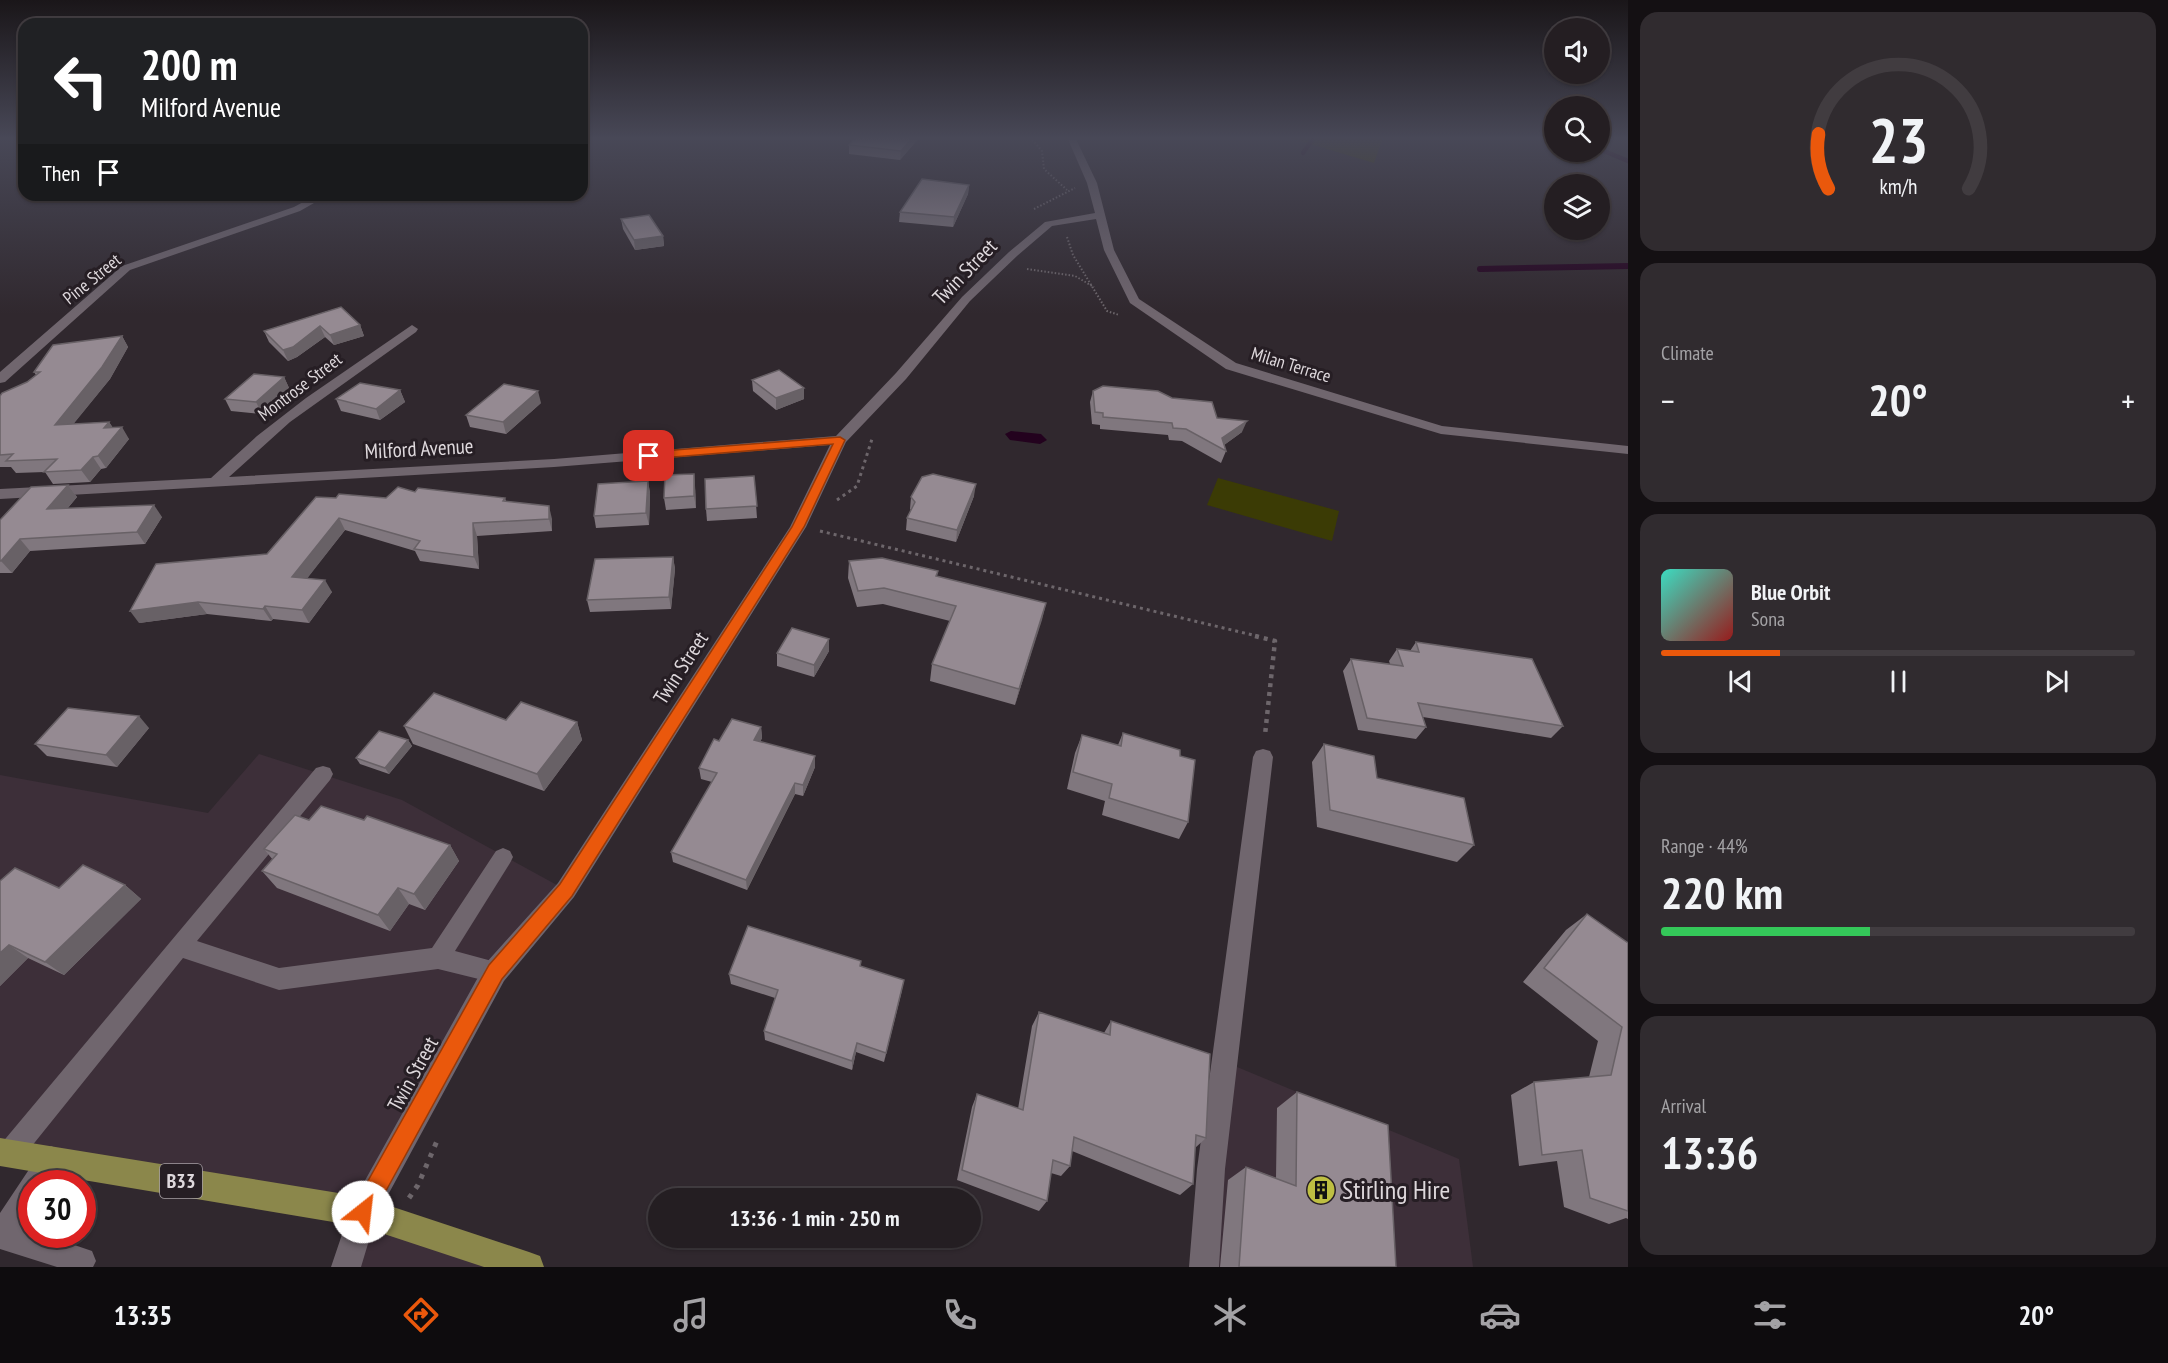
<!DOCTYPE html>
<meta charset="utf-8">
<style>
:root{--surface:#241e22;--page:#302b2f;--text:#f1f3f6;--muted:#a3a2a5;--line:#413c40;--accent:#ea580c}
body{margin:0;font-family:"PT Sans Narrow",sans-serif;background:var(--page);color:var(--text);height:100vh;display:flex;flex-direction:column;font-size:22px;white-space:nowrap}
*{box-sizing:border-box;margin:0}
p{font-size:20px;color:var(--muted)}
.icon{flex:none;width:33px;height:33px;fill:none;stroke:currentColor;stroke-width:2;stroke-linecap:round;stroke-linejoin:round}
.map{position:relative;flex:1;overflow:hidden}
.side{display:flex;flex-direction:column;gap:12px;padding:12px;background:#141013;width:540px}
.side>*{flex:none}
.hud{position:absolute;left:18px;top:18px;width:570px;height:183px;border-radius:18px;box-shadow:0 2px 4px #0004,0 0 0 2px var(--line);background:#202124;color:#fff;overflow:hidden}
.tools{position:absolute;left:1544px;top:18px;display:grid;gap:12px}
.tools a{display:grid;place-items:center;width:66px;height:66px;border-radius:50%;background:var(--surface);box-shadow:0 2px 4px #0004,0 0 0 2px var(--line);font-size:30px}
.speed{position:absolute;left:18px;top:1170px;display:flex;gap:12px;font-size:30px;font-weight:700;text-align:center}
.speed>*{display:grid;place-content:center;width:78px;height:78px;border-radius:50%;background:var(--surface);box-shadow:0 2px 4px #0004,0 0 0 2px var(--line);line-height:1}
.speed .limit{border:9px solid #d22;background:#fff;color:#111}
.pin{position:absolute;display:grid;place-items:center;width:51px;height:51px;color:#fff;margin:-26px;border-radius:12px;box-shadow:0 3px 9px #0006}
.me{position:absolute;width:66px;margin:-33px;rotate:29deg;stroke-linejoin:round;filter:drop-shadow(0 0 4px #0008)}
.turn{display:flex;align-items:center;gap:21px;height:126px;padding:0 24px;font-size:27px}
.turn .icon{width:78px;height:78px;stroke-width:2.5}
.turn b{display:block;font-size:42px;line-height:51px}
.then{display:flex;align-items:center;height:57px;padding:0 24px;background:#0003;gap:12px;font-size:22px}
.big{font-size:45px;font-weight:700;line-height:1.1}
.side .tile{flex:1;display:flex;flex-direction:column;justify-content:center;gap:9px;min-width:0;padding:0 21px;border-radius:18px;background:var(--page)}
.side .dial{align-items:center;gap:0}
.dial svg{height:156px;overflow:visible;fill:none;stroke:var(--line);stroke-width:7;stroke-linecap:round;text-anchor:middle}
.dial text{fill:var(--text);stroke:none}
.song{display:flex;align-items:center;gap:18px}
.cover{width:72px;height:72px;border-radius:9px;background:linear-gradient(135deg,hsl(170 70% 55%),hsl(0 70% 35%))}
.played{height:6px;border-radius:3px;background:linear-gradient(90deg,var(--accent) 25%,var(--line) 25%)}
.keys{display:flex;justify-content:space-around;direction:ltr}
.heat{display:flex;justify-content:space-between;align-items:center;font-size:33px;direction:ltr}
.charge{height:9px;border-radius:4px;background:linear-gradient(90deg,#34c759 44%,var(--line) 0)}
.trip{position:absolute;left:648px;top:1188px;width:333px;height:60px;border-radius:30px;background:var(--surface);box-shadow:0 2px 4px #0004,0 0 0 2px var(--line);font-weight:700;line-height:60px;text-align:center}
.tabs{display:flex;height:96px;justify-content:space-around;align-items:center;background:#0e0c0e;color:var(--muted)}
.tabs .icon{width:42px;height:42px}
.tabs .on{color:var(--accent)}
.tabs b{font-size:27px;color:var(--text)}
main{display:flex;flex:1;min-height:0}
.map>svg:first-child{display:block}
.built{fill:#3d2f39}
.green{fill:#3b3b05}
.water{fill:#23021e}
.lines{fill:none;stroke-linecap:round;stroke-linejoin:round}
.stream-far1{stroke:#23021e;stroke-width:4.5}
.stream{stroke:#23021e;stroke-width:6}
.path-far3{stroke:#6d666b;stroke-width:2;stroke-dasharray:1.5 2;stroke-linecap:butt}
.path-far2{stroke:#6d666b;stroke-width:3;stroke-dasharray:3 4;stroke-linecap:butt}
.path-far1{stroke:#6d666b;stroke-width:4.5;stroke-dasharray:4 5;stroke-linecap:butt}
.path{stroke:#6d666b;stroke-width:5;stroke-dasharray:4.5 7;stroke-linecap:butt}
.lane{fill:#70666e;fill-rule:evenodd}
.street{fill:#70666e;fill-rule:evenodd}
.primary{fill:#8b874b;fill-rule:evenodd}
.wall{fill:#80777e}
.shaded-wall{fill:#686166}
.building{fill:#958a92;stroke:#686166;stroke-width:1.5}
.route{fill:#ea580c;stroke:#983908;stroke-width:1.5}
.labels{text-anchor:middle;stroke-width:6;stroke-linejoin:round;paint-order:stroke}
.far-street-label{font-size:18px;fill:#ded8dc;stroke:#261e24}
.shield{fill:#261e24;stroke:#a7a0a5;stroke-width:1.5}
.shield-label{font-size:20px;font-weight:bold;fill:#ded8dc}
.street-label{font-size:21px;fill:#ded8dc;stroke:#261e24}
.near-poi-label{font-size:26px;fill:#ded8dc;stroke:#261e24;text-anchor:start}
</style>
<main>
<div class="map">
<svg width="1628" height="1267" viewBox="0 0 1628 1267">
<rect width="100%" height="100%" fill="#30282e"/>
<g class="built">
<path d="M259 754 402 800 566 890 495 972 363 1212 529 1267H346L362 1213 0 1152V775L208 813Z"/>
<path d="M1225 1062 1459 1159 1473 1267H1204Z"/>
</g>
<g class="green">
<path d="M1287 137H1383L1374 163Z"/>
<path d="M1218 478 1339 511 1332 541 1207 505Z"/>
</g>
<path class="water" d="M1011 431 1041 434 1047 440 1040 444 1010 440 1005 434Z"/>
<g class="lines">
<g class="stream-far1">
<path d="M1599 149 1628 161"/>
<path d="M1303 153 1314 137"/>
</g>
<path class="stream" d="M1480 269 1628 266"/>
<g class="path-far3">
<path d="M1030 137 1042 151 1044 169 1067 190"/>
<path d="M1034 209 1075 188"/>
<path d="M1067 237 1073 255 1107 311 1119 315"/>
<path d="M1027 269 1075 276 1094 287"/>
</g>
<g class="path-far2">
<path d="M837 500 857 486 872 439"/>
<path d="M820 531 1261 637"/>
</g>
<path class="path-far1" d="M1255 636 1275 641 1265 735"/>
<path class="path" d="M409 1198 418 1185 437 1141"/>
<g class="lane">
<path d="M323 766 330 768 333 774 330 780 197 941 279 968 432 948 496 851 503 848 510 851 513 857 510 863 455 951 503 964 506 972 503 980 495 983 438 969 279 990 183 958 19 1162 10 1166 1 1162V1144L316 768Z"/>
<path d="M51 1146 60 1150 64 1159 51 1184H32V1213L22 1228 32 1231V1234H42L92 1251 96 1261 93 1267H57L0 1249V1213L42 1150Z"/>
</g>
<g class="street">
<path d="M1067 137H1075L1097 183 1114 250 1139 299 1236 363 1442 426 1628 446V454L1441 434 1226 369 1130 303 1104 250 1096 219 1052 226 1017 256 970 301 906 379 846 442 806 527 574 897 504 981 376 1217 361 1267H331L353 1202 486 963 558 883 790 527 830 445 554 467 0 499V489L211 478 257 436 306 398 412 325 418 329 416 332 290 422 229 477 554 459 836 436 896 373 962 297 1009 252 1045 222 1095 213 1087 183Z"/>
<path d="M316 195H328L300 211 130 270 5 382 0 383V372L122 266 294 207Z"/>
<path d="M1263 749 1270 751 1273 757 1225 1169 1219 1267H1189L1197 1169 1253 757 1256 751Z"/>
</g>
<path class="primary" d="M0 1138 363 1197 529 1252 540 1256 544 1267H484L363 1227 0 1166Z"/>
</g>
<g class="wall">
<path d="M918 139 900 160 849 154V145Z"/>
<path d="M969 185 968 194 953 227 899 222 900 212Z"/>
<path d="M621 219 663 236 664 246 635 250 623 229Z"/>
<path d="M341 307 360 325 364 336 334 345 325 337 297 357 288 361 269 342 264 331Z"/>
<path d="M122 336 128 347 110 379 73 424 109 422 113 428 129 439 106 468 101 469 90 482 53 484 45 472 16 473 11 467H0V396L27 382 36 375 34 372Z"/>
<path d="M284 377 289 388 262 414 231 411 225 399Z"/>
<path d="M752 380 804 388V399L776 410 753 391Z"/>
<path d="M400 390 405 402 380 420 341 411 336 399Z"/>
<path d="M1093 391 1172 398 1217 418 1242 432 1224 445 1226 451 1221 463 1182 441 1169 440 1168 435 1100 429V425L1092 424 1090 402Z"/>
<path d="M541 403 506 434 470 427 466 415Z"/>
<path d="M694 474 695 486 696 508 666 510 664 498Z"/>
<path d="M754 476 757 518 707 521 706 509Z"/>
<path d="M648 481 650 493 649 525 596 528 594 516Z"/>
<path d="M68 485 77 497 67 509 162 517 145 544 30 551 12 573H0V520Z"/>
<path d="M415 492 505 498 506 501 552 519V531L477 536 479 569 420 561 415 551 345 530 307 578 332 592 309 623 273 619 271 621 207 614 139 623 267 554 336 498H386Z"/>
<path d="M974 496 956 542 906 530 907 518 911 510 910 509 911 497Z"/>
<path d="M673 557 675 569 671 609 590 612 587 600Z"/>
<path d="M849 561 938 571 937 576 1046 603 1015 705 930 681 932 664 950 621 883 604 857 607 848 578Z"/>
<path d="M1416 642 1563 726 1551 738 1423 717 1426 727 1416 739 1358 730 1343 671 1351 659 1390 664 1389 661 1397 649 1410 651Z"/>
<path d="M829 651 814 677 777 666V653Z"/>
<path d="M506 720 577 722 582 740 544 791 413 744 404 726Z"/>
<path d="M761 727 762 738 760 742 815 756V767L803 796 795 794 747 890 673 862 671 852 712 782 701 779 699 768 719 741Z"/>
<path d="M149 728 117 767 47 756 35 744Z"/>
<path d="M1123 733 1180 756 1188 822 1179 839 1102 815 1105 801 1067 789 1075 753 1082 735 1118 745Z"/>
<path d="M408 740 412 746 389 774 360 764 356 758Z"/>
<path d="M1324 744 1474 845 1457 862 1317 827 1312 762Z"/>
<path d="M309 820H364L450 845 459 861 425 910 409 904 390 931 277 888 262 871 273 860 264 849Z"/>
<path d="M0 881 59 888 125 885 141 899 64 975 28 958 0 986Z"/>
<path d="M1587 914 1628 943V1219L1626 1218 1609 1224 1564 1207 1557 1161 1519 1166 1511 1095 1534 1082 1589 1077 1598 1041 1523 982 1566 930Z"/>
<path d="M861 967 902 990 884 1062 856 1052 852 1070 765 1040 764 1031 775 998 731 984 729 974Z"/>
<path d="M1039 1012 1104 1033 1111 1021 1206 1138 1195 1148 1193 1184 1180 1195 1072 1151 1070 1166 1061 1176 1051 1173 1047 1201 1039 1211 957 1180 972 1107 977 1094 1018 1109 1032 1026Z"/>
<path d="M1297 1092 1396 1267H1220L1228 1180 1246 1167 1276 1178 1277 1108Z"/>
</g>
<g class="shaded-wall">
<path d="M913 137H918V139L900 160 901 151Z"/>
<path d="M969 185 968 194 953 227 954 217Z"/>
<path d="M663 236 664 246 635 250 634 240Z"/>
<path d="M360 325 364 336 334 345 330 335Z"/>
<path d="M320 326 325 337 297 357 288 361 283 350Z"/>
<path d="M122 336 128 347 110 379 63 437 55 425Z"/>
<path d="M284 377 289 388 262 414 256 402Z"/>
<path d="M804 388V399L776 410V398Z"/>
<path d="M400 390 405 402 380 420 376 409Z"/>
<path d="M538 391 541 403 506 434 503 422Z"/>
<path d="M1247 421 1242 432 1220 448 1222 438Z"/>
<path d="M109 422 117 434 122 427 129 439 106 468 98 456 104 428Z"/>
<path d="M93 457 101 469 90 482 81 470Z"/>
<path d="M694 474 695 486 696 508 694 496Z"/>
<path d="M648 481 650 493 649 525 646 513Z"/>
<path d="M976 484 974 496 956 542 957 530Z"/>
<path d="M68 485 77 497 56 522 47 509Z"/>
<path d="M154 505 162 517 145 544 137 532Z"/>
<path d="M549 506 552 519V531L549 519Z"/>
<path d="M339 518 345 530 299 589 292 577Z"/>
<path d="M473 523 477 536 479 569 474 557Z"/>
<path d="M20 539 30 551 12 573 1 561Z"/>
<path d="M673 557 675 569 671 609 669 597Z"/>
<path d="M325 580 332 592 309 623 302 610Z"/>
<path d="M198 602 207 614 139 623 130 611Z"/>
<path d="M1046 603 1042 620 1015 705 1019 689Z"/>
<path d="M265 606 273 619 271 621 263 609Z"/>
<path d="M829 639V651L814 677V665Z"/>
<path d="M139 716 149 728 117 767 106 755Z"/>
<path d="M577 722 582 740 544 791 537 774Z"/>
<path d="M761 727 762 738 755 752 754 740Z"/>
<path d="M408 740 412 746 389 774 385 768Z"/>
<path d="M815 756V767L803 796V785Z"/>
<path d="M795 783V794L747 890 746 880Z"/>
<path d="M450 845 459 861 425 910 414 894Z"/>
<path d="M125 885 141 899 64 975 45 962Z"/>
<path d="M398 888 409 904 390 931 378 915Z"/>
<path d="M9 945 28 958 0 986V953Z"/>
<path d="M904 980 902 990 884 1062 886 1053Z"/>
<path d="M857 1043 856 1052 852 1070V1061Z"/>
</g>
<g class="building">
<path d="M857 137H913L901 151 849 145Z"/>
<path d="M922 179 969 185 954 217 900 212Z"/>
<path d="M649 215 663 236 634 240 621 219Z"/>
<path d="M341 307 360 325 330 335 320 326 293 347 283 350 264 331Z"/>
<path d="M122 336 102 367 55 425 109 422 104 428 122 427 98 456 93 457 81 470 44 472 57 459 6 461 13 454 0 455V396L2 393 27 382 40 372H34L53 345Z"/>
<path d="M779 370 804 388 776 398 752 380Z"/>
<path d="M254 374 284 377 256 402 225 399Z"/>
<path d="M360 383 400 390 376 409 336 399Z"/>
<path d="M504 384 538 391 503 422 466 415Z"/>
<path d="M1103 386 1158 391 1172 398 1212 402 1217 418 1247 421 1222 438 1226 451 1186 429 1173 428 1172 423 1103 417V413L1095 412 1093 391Z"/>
<path d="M694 474V496L664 498 665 475Z"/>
<path d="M933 474 976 484 957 530 907 518 915 502 911 497 922 477Z"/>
<path d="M754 476 757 506 706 509 705 479Z"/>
<path d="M648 481 646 513 594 516 598 484Z"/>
<path d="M68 485 47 509 154 505 137 532 20 539 1 561H0V520L31 487Z"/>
<path d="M398 487 415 492 418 488 505 498 503 501 549 506V519L473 523 474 557 414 549 420 541 339 518 292 577 325 580 302 610 265 606 263 609 198 602 130 611 156 564 267 554 316 497 336 498 339 494 386 498Z"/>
<path d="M673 557 669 597 587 600 595 559Z"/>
<path d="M882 558 938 571 936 576 1046 603 1019 689 932 664 956 606 884 588 858 591 849 561Z"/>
<path d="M792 628 829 639 814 665 777 653Z"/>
<path d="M1416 642 1532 659 1563 726 1418 703 1426 727 1367 718 1351 659 1403 666 1397 649 1419 652Z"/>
<path d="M434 693 506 720 521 702 577 722 537 774 404 726Z"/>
<path d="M68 708 139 716 106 755 35 744Z"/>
<path d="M732 719 761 727 754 740 815 756 803 785 795 783 746 880 671 852 717 773 699 768 714 739 719 741Z"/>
<path d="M379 731 408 740 385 768 356 758Z"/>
<path d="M1123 733 1180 750V756L1195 760 1188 822 1109 798 1112 784 1073 772 1082 735 1121 746Z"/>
<path d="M1324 744 1374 756 1377 778 1464 798 1474 845 1330 810Z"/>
<path d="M321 806 364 820 367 816 450 845 414 894 398 888 378 915 262 871 277 854 264 849 295 815 309 820Z"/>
<path d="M83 865 125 885 45 962 9 945 0 953V881L15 868 59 888Z"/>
<path d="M1587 914 1628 943V1211L1590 1198 1582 1150 1542 1155 1534 1082 1611 1075 1622 1027 1544 968Z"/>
<path d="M748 926 861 961 860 966 904 980 886 1053 857 1043 852 1061 764 1031 778 990 729 974Z"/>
<path d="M1039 1012 1110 1035 1111 1021 1210 1054 1206 1138 1196 1135 1193 1184 1074 1137 1070 1166 1053 1160 1047 1201 962 1170 977 1094 1023 1110Z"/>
<path d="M1297 1092 1388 1125 1396 1267H1239L1246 1167 1296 1186Z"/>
</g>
<linearGradient id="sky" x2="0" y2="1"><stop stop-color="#1a1619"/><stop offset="0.44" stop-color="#484857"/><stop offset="1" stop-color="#484857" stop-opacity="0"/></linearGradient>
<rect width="1628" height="314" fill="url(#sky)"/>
<path class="route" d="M840 437 845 440 804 527 572 896 502 979 370 1220 363 1223 355 1220 351 1212 355 1204 489 965 560 884 792 527 833 444 649 459 644 456 649 452Z"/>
<defs>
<g id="building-disc" transform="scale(1.5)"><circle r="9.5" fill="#bebf42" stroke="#261e24"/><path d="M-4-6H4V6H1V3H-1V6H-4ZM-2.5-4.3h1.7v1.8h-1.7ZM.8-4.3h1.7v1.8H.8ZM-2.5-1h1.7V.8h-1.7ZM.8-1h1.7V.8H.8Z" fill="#111"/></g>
</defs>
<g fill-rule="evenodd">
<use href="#building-disc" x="1321" y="1190"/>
</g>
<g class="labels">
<g class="far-street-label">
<text transform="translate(92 279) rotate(-39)" y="6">Pine Street</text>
<text transform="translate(1291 365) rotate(17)" y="6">Milan Terrace</text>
<text transform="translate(300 387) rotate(-37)" y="6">Montrose Street</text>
</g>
<rect class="shield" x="160" y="1164" width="42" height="34" rx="4.5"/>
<g class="shield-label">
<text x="181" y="1188">B33</text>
</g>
<g class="street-label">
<text transform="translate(965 272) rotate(-46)" y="7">Twin Street</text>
<text transform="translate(419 449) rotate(-3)" y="7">Milford Avenue</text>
<text transform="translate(681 668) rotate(-57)" y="7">Twin Street</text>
<text transform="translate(413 1074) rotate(-61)" y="7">Twin Street</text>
</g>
<g class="near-poi-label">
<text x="1342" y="1199">Stirling Hire</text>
</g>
</g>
</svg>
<div class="tools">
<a><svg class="icon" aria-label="sound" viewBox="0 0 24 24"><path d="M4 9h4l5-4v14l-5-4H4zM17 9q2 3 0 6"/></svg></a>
<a><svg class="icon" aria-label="search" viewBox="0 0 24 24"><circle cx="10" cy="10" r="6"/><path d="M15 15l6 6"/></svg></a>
<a><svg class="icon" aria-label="layers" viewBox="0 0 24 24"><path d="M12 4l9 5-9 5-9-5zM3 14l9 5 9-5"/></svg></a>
</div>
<div class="speed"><div class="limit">30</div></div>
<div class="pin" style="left:649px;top:456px;background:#d93025"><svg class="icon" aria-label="arrive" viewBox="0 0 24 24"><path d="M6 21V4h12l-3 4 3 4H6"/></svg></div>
<svg class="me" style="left:363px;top:1212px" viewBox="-20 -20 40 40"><circle r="19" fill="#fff"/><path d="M0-13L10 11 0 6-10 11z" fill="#ea580c"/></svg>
<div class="trip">13:36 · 1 min · 250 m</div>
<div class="hud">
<div class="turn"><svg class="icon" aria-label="left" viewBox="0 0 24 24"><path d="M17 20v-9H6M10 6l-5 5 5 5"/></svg><div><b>200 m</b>Milford Avenue</div></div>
<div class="then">Then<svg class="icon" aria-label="arrive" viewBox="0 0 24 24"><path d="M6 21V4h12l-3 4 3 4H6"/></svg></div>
</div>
</div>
<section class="side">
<div class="tile dial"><svg viewBox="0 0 100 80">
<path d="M14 69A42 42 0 1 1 86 69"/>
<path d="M14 69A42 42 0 0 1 9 41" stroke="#ea580c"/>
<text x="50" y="56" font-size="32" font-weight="700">23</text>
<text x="50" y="72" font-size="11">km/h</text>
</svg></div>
<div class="tile"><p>Climate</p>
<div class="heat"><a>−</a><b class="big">20°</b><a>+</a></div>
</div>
<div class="tile">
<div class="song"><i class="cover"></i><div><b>Blue Orbit</b><p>Sona</p></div></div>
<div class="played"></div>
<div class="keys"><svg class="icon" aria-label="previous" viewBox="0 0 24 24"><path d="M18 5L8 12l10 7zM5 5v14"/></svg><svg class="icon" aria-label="pause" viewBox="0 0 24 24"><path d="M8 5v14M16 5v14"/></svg><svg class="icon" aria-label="next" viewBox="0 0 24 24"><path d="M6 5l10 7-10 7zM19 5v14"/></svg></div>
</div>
<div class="tile"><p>Range · 44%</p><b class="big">220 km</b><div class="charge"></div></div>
<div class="tile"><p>Arrival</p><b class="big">13:36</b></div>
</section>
</main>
<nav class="tabs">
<b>13:35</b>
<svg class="icon on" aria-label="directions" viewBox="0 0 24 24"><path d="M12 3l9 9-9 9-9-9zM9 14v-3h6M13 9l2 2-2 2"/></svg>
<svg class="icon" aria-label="music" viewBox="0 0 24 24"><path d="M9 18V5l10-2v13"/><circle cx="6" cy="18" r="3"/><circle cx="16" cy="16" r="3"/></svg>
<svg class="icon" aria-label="phone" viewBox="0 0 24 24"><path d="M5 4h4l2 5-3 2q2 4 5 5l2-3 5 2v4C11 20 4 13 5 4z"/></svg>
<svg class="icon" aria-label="climate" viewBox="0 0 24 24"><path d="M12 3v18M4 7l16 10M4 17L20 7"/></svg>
<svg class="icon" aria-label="car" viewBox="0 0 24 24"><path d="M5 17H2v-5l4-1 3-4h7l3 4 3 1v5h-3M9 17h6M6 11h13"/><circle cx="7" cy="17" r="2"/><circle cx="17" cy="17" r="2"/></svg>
<svg class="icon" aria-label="filters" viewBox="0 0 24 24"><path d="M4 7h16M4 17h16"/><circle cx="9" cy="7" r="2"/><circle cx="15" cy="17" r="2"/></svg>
<b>20°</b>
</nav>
